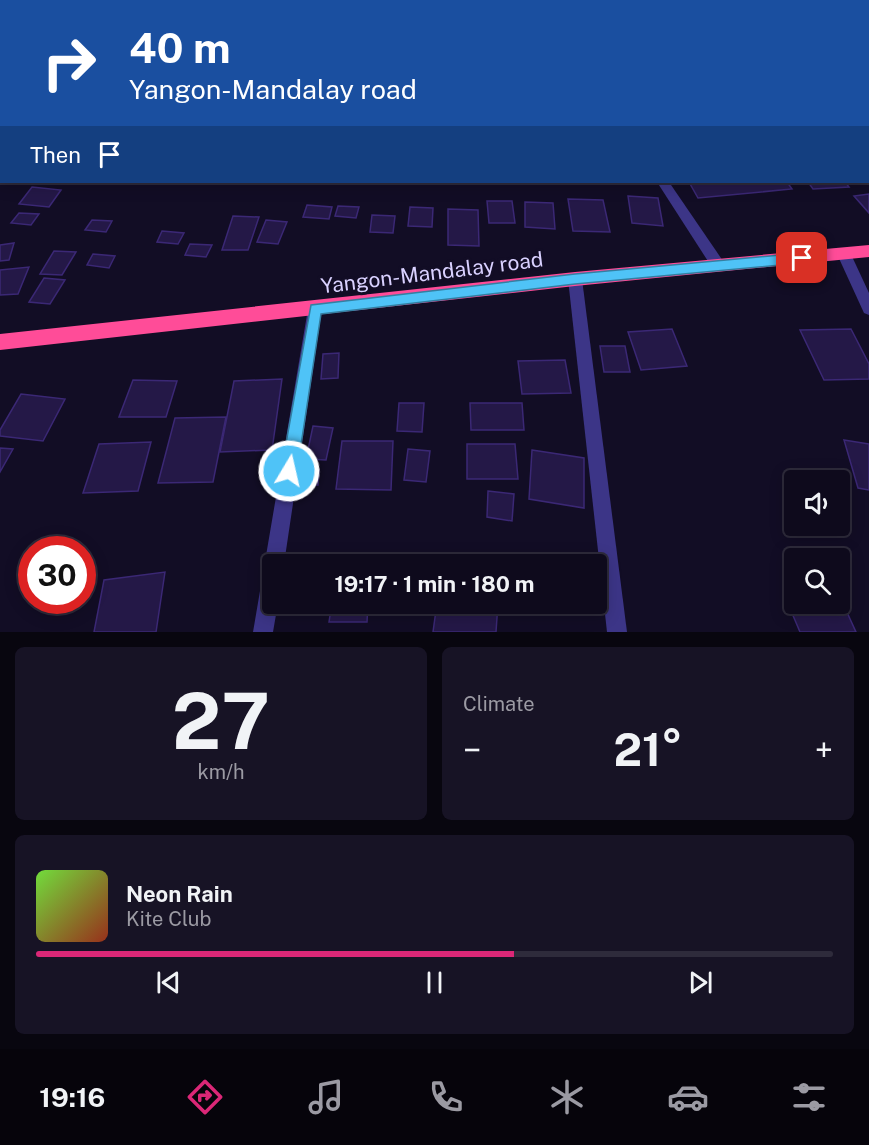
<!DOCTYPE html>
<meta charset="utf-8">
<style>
:root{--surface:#0e0a1c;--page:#171325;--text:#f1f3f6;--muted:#9b9aa3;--line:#2e2b3b;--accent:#db2777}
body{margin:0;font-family:"Public Sans",sans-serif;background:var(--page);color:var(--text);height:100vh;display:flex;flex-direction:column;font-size:22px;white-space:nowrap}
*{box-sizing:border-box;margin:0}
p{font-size:20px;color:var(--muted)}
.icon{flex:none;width:33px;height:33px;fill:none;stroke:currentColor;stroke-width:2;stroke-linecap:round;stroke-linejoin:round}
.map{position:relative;height:632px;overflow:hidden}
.panel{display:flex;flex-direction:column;gap:15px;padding:15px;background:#08060f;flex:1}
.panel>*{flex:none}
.top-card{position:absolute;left:0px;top:0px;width:870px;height:183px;box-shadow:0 3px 15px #0003,0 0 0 2px var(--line);background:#1a4fa0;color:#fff;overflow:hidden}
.controls{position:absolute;left:784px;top:470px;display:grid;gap:12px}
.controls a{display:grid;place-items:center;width:66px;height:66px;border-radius:6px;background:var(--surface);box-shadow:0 3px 15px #0003,0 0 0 2px var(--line);font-size:30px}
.speed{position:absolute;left:18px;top:536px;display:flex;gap:12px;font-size:30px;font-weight:700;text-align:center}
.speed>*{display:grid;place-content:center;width:78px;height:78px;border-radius:50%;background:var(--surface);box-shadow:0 3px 15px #0003,0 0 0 2px var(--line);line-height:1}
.speed .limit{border:9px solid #d22;background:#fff;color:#111}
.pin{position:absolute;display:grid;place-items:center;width:51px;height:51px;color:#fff;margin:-26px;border-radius:12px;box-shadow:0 3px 9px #0006}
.me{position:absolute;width:66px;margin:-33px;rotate:9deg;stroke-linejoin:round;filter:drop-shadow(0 0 4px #0008)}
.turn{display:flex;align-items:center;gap:21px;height:126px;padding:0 30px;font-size:27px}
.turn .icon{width:78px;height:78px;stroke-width:2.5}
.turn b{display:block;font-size:42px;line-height:51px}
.then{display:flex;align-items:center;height:57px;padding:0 30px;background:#0003;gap:12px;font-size:22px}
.big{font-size:45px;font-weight:700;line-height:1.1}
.panel .widget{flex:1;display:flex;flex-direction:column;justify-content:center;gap:9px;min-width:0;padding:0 21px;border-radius:9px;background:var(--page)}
.panel .dial{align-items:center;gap:0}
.dial b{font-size:78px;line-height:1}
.song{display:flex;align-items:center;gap:18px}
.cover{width:72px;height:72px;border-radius:9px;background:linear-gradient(135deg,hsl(100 70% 55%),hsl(10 70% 35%))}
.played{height:6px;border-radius:3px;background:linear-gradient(90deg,var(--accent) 60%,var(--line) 60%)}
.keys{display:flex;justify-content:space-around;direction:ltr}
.heat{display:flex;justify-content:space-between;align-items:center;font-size:33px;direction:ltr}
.panel .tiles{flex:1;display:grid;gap:15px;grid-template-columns:1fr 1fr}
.widget:last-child{grid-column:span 2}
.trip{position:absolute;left:262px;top:554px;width:345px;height:60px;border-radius:6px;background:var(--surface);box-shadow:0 3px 15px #0003,0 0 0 2px var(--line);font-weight:700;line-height:60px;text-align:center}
.tabs{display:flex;height:96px;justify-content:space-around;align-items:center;background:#06040b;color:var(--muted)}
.tabs .icon{width:42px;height:42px}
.tabs .selected{color:var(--accent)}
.tabs b{font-size:27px;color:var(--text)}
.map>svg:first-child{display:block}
.building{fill:#241847;stroke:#3b2875;stroke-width:1.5}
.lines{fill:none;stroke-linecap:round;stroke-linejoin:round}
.street{fill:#3c3587;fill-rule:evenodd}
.highway{fill:#ff4c98;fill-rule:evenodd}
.route{fill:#4fc3f7;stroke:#337fa1;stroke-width:1.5}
.labels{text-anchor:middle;stroke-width:6;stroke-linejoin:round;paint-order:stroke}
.street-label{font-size:21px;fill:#d9d1ff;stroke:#120d25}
</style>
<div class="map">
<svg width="869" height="632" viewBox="0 0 869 632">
<rect width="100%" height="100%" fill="#120d25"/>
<g class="building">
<path d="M689 182H787L792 189 698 198Z"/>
<path d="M808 182H845L849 187 813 189Z"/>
<path d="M32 187 61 190 49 207 19 204Z"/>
<path d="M869 194V213L854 196Z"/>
<path d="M628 196 658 198 663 226 632 223Z"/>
<path d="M568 199 603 200 610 232 573 231Z"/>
<path d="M487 201H512L515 223H489Z"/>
<path d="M525 202 553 203 555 229 525 227Z"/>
<path d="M307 205 332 207 329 219 303 217Z"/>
<path d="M338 206 359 207 356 218 335 216Z"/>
<path d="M410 207 433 208 432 227 408 226Z"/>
<path d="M448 209 478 210 479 246 448 245Z"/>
<path d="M19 213 39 214 31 225 11 223Z"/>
<path d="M372 215 395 216 393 233 370 232Z"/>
<path d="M233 216 259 217 248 250H222Z"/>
<path d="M92 220 112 221 106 232 85 230Z"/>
<path d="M266 220 287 222 278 244 257 242Z"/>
<path d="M162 231 184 233 178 244 157 242Z"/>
<path d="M14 243 9 260 0 261V245Z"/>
<path d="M190 244 212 245 206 257 185 255Z"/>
<path d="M54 251 76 252 62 275 40 274Z"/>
<path d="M93 254 115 256 109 268 87 265Z"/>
<path d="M29 267 18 294 0 295V270Z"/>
<path d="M44 278 65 280 50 304 29 302Z"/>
<path d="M672 329 687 366 641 370 628 332Z"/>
<path d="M851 329 869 364V379L824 380 800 330Z"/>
<path d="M600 346H625L630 372H604Z"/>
<path d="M339 353 338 378 321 379 323 354Z"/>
<path d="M565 360 571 393 522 394 518 361Z"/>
<path d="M282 379 272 450 220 452 234 381Z"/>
<path d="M133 380 177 381 166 417H119Z"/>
<path d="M21 394 65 399 43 441 0 436V430Z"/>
<path d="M399 403H424L422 432 397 431Z"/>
<path d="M470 403H522L524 430H471Z"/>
<path d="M226 417 213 482 158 483 175 418Z"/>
<path d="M313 426 333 428 326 460 306 459Z"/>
<path d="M844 440 869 444V490L858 488Z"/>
<path d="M342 441H393L391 490 336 489Z"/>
<path d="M151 442 138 491 83 493 99 444Z"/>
<path d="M467 444H515L518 479H467Z"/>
<path d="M0 448 13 449 0 472Z"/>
<path d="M408 449 430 451 426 482 404 480Z"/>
<path d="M532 450 584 458V508L529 499Z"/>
<path d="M319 470 318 485 298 486 300 471Z"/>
<path d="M488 491 514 494 512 521 487 517Z"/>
<path d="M165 572 156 632H94L104 580Z"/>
<path d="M840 597 856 632H800L786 599 795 598V603H840Z"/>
<path d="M332 603H368L367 622H329Z"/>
<path d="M437 603H498L496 632H433Z"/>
</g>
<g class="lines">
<g class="street">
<path d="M437 0H447V2H438Z"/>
<path d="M657 182H669L723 261 725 265 723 269H713Z"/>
<path d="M844 249 849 250 869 293V315L864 313 837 254Z"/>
<path d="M575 273 580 275 582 279 627 632H607L568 279 570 275Z"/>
<path d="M315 303 320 305 322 309 284 564H273V603H278L273 632H253L308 309 310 305Z"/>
</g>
<path class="highway" d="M869 245V257L575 286 0 350V334L575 272Z"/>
</g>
<path class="route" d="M802 253 808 258 802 263 575 284 321 314 297 471 295 477 289 479 283 477 281 471 311 305 575 274Z"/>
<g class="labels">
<g class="street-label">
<text transform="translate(432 273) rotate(-7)" y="7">Yangon-Mandalay road</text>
</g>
</g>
</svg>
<div class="controls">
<a><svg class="icon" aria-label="sound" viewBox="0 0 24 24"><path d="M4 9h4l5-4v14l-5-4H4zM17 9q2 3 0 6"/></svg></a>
<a><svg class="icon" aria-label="search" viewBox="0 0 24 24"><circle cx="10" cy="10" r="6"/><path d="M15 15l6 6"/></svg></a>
</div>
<div class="speed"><div class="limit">30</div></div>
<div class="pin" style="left:802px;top:258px;background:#d93025"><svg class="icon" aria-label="arrive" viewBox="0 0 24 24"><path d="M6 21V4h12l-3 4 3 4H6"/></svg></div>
<svg class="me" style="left:289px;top:471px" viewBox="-20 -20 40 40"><circle r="17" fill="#4fc3f7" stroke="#fff" stroke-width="3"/><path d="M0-11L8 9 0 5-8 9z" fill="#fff"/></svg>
<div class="trip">19:17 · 1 min · 180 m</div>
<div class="top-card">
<div class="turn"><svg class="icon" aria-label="right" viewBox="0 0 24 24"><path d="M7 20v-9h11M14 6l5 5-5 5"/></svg><div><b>40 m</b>Yangon-Mandalay road</div></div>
<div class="then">Then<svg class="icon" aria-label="arrive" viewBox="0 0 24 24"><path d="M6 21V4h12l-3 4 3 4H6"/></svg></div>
</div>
</div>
<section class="panel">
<div class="tiles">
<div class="widget dial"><b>27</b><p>km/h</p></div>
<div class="widget"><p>Climate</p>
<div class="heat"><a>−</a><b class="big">21°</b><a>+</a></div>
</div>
<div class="widget">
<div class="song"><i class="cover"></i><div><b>Neon Rain</b><p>Kite Club</p></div></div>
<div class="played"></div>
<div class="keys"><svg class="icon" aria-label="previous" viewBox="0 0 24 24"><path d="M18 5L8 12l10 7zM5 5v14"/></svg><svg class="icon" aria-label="pause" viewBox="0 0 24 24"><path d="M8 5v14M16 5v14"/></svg><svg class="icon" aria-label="next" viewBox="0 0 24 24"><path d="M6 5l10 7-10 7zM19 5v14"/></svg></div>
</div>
</div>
</section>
<nav class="tabs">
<b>19:16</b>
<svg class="icon selected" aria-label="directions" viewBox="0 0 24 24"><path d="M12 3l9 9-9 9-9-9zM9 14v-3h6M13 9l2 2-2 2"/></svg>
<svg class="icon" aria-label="music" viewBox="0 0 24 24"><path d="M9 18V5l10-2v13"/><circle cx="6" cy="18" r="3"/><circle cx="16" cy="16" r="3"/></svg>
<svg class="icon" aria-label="phone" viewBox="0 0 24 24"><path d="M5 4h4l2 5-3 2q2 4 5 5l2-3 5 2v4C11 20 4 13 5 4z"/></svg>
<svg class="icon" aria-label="climate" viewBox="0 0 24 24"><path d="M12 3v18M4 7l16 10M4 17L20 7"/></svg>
<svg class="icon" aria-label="car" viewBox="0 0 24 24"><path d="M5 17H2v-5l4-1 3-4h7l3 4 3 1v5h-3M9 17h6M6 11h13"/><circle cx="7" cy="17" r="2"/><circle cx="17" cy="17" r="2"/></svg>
<svg class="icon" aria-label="filters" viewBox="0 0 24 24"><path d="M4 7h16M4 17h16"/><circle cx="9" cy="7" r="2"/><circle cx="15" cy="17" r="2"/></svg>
</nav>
